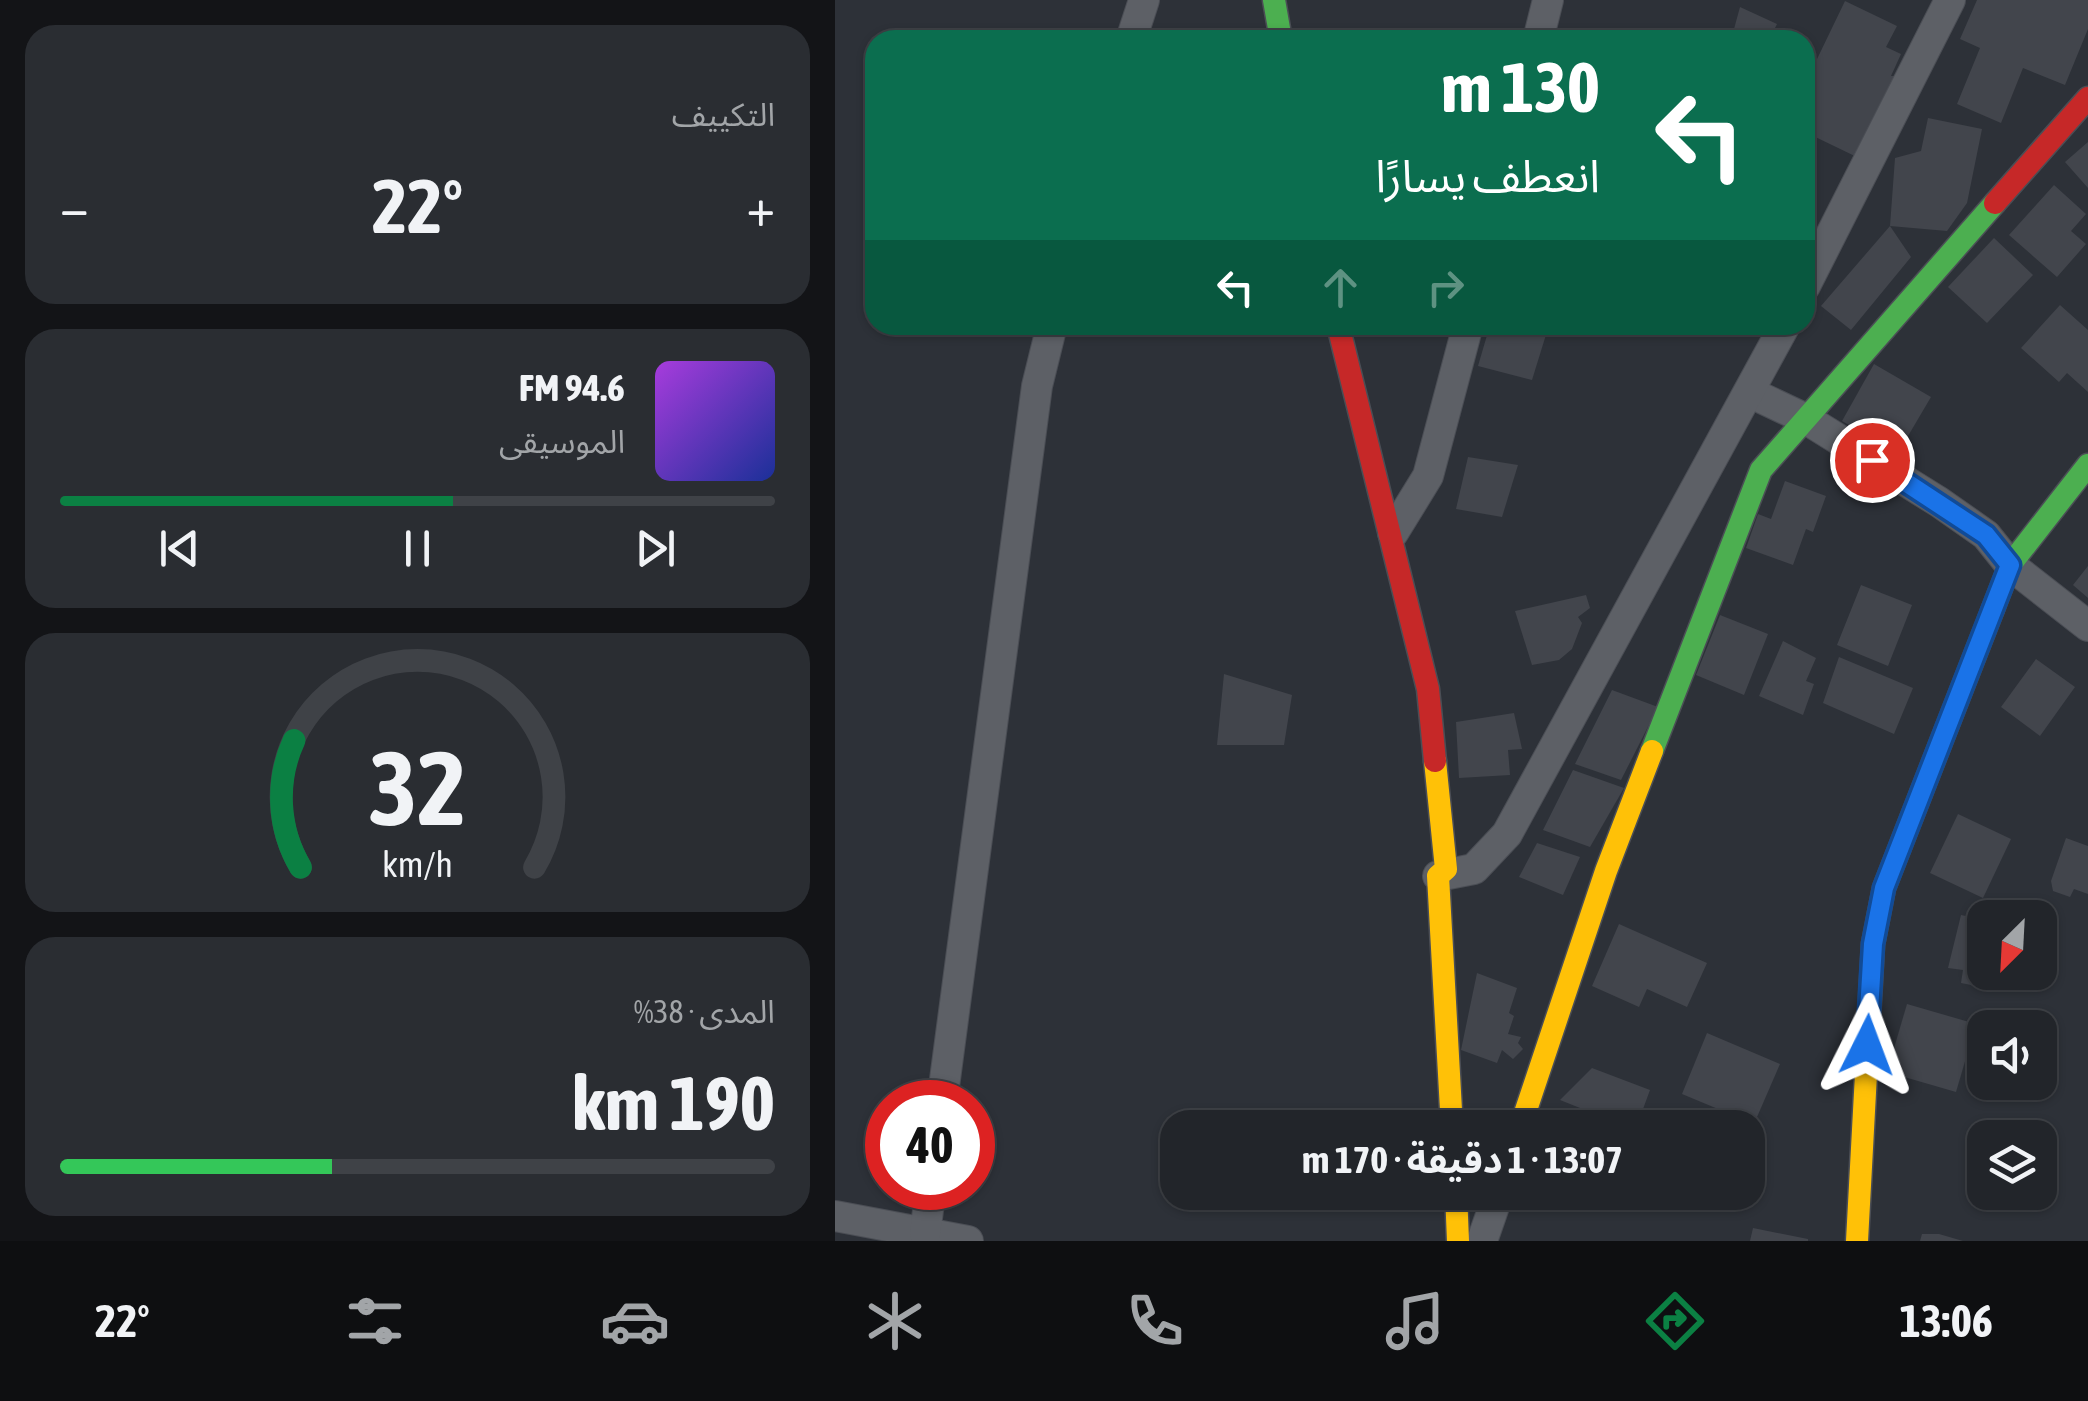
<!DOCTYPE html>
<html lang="ar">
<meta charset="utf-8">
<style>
:root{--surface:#22252a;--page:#2a2d32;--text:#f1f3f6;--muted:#a2a5a8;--line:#3f4247;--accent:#0b8043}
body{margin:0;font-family:"Asap Condensed","Noto Sans Arabic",sans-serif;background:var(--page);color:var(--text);direction:rtl;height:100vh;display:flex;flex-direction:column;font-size:38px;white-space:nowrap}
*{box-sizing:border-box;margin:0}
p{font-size:32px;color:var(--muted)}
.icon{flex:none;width:55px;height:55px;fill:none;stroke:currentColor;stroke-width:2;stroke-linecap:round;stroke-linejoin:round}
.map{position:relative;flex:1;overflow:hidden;direction:ltr}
.drawer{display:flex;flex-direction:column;gap:25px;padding:25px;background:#131417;width:835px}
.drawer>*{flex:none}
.hud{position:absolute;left:30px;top:30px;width:950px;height:305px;border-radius:30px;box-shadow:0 2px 8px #0004,0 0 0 2px var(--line);direction:rtl;background:#0b6e4f;color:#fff;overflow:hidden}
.needle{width:65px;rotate:204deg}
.buttons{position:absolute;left:1132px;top:900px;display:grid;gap:20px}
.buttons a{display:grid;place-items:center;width:90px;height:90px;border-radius:20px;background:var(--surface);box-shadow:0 2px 8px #0004,0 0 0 2px var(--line);font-size:50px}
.speed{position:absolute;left:30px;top:1080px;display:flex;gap:20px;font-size:50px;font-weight:700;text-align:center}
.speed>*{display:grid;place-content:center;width:130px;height:130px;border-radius:50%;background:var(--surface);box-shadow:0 2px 8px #0004,0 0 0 2px var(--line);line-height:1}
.speed .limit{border:15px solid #d22;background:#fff;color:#111}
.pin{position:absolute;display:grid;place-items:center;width:85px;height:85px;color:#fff;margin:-42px;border:5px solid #fff;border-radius:50%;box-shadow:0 2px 10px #0007}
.me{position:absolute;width:110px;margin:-55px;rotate:3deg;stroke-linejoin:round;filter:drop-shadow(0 0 8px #0008)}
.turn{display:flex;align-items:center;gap:35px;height:210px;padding:0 50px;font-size:45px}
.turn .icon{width:130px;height:130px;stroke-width:2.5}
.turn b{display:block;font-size:70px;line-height:85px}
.lanes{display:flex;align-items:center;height:95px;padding:0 50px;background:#0003;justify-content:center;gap:50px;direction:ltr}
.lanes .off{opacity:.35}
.big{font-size:75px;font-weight:700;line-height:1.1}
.drawer .widget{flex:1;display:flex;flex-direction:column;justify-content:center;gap:15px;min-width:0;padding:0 35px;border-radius:30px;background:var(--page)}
.drawer .dial{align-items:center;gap:0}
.dial svg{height:260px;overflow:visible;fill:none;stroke:var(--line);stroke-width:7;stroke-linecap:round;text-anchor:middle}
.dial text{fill:var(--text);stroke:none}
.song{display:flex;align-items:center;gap:30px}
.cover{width:120px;height:120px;border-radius:15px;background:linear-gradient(135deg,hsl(280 70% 55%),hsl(230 70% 35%))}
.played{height:10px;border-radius:5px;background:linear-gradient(90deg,var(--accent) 55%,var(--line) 55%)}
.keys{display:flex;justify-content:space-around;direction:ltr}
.heat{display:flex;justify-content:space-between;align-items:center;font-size:55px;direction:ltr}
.charge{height:15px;border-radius:8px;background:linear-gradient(90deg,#34c759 38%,var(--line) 0)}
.trip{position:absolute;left:325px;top:1110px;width:605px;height:100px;border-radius:30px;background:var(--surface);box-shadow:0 2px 8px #0004,0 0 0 2px var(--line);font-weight:700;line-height:100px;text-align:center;direction:rtl}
.tab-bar{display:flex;height:160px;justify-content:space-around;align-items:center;background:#0e0f11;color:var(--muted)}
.tab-bar .icon{width:70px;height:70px}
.tab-bar .on{color:var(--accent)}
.tab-bar b{font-size:45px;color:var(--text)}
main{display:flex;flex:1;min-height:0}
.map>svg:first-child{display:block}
.building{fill:#42454c}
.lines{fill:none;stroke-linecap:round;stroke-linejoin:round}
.street-casing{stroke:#4b4e55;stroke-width:32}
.fast-casing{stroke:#4b4e55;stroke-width:25}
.slow-casing{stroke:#4b4e55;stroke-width:25}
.jam-casing{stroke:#4b4e55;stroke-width:25}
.street{stroke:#5d6066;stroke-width:30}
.fast{stroke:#4caf50;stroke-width:22}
.slow{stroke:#ffc107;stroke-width:22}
.jam{stroke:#c62828;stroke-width:22}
.route-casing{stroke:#114b97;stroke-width:25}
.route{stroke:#1a73e8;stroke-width:18}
</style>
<main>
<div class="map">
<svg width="1253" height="1241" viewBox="0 0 1253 1241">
<rect width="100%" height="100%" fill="#2d3138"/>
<g class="building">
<path d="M1142 0H1253V29L1230 85 1188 68 1166 123 1122 104 1145 48 1125 39Z"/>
<path d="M1010 1 1062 26 1051 47 1066 54 1056 76H1069L1028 160 970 132V84Z"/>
<path d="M905 7 942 24 934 40H896Z"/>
<path d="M1093 118 1147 129 1132 203 1112 231 1055 226 1076 257 1016 330 986 306 1055 226 1060 158 1086 151Z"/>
<path d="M1253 142V188L1230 162Z"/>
<path d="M1219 185 1251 214 1236 231 1251 244 1222 277 1174 235Z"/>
<path d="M1159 238 1198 275 1152 323 1113 287Z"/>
<path d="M1225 305 1253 330V392L1232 373 1224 382 1186 348Z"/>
<path d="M655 325H714L697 380 643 366Z"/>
<path d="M1039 364 1096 397 1063 453 1007 421Z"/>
<path d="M633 457 683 465 667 517 621 509Z"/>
<path d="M950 481 991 496 978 532 971 529 958 565 911 548 923 514 936 519Z"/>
<path d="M1253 566V598L1238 585Z"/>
<path d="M1026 585 1077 605 1053 666 1002 645Z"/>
<path d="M751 595 755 608 743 617 747 623 737 649 724 660 697 665 680 611Z"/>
<path d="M885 615 933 634 909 695 861 675Z"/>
<path d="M948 641 981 658 971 681 979 684 968 715 924 696Z"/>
<path d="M1004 657 1078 688 1059 734 988 703Z"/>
<path d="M1201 659 1240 687 1205 736 1166 707Z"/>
<path d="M389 674 457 695 449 745H382Z"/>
<path d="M777 690 823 707 786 780 740 764Z"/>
<path d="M679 713 687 749 673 750 675 775 624 778 621 722Z"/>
<path d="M738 770 789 788 755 847 708 830Z"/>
<path d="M1123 814 1176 839 1148 898 1095 873Z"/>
<path d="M1231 838 1253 846V894L1239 889 1235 897 1218 891 1216 881Z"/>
<path d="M702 843 745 857 728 895 684 877Z"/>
<path d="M1126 915 1150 920V972H1162L1161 977 1153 976 1151 988 1126 983 1128 970 1113 968Z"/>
<path d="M784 924 872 963 852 1007 812 989 804 1007 757 986Z"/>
<path d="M642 973 682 988 674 1013 679 1016 673 1034 686 1037 683 1043 688 1049 678 1059 667 1050 662 1063 626 1050Z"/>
<path d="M1072 1004 1141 1024 1121 1092 1052 1072Z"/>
<path d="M872 1033 945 1064 919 1124 847 1094Z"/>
<path d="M757 1068 815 1090 801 1128H737L745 1108 725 1100Z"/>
<path d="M340 1192H401L399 1210 339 1202Z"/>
<path d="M918 1228 973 1239V1241H915Z"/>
<path d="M1087 1234H1104L1128 1241H1085Z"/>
</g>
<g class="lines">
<g class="street-casing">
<g id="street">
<path d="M296 40 309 0"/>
<path d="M703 40 713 0"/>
<path d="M970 286 1115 0"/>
<path d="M916 393 971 419 1104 502 1151 535 1175 565 1253 626"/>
<path d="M558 533 593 476 633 325"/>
<path d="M603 876 639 869 672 834 950 325"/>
<path d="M107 1102 202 386 217 325"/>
<path d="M0 1216 133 1241"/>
<path d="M90 1233 96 1188"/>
<path d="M647 1241 664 1192"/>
</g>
</g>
<g class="fast-casing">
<g id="fast">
<path d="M439 0 446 40"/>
<path d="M1158 609 1175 565 1253 465"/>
<path d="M817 751 926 470 1160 203"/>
</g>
</g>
<g class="slow-casing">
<g id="slow">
<path d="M600 761 611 869 603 876 617 1128"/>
<path d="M685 1128 771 871 817 751"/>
<path d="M621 1192 623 1241"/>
<path d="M1022 1241 1038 944 1049 888 1158 609"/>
</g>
</g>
<g class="jam-casing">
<g id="jam">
<path d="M1160 203 1253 98"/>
<path d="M503 325 593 689 600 761"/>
</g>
</g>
<use href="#street" class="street"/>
<use href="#fast" class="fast"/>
<use href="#slow" class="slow"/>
<use href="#jam" class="jam"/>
</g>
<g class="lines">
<g class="route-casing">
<path id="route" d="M1032 1045 1038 944 1049 888 1175 565 1151 535 1037 460"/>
</g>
<use href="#route" class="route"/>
</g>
</svg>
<div class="buttons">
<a><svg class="needle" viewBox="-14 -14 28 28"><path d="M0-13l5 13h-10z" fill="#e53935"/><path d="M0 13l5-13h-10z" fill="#a2a5a8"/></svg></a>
<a><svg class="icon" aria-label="sound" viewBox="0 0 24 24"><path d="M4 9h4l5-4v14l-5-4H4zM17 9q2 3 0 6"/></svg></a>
<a><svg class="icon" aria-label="layers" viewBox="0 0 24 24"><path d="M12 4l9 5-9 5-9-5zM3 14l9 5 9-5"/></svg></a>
</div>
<div class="speed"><div class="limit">40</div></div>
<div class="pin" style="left:1037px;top:460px;background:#d93025"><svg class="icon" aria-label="arrive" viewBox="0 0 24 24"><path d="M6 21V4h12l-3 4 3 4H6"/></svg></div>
<svg class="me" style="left:1032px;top:1045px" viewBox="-20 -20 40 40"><path d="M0-17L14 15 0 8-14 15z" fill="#1a73e8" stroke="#fff" stroke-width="4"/></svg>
<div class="trip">13:07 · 1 دقيقة · 170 m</div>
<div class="hud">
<div class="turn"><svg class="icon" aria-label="left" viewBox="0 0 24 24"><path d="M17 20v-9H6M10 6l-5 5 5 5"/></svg><div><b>130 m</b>انعطف يسارًا</div></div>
<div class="lanes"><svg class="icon" aria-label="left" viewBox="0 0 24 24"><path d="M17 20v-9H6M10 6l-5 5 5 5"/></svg><svg class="icon off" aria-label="ahead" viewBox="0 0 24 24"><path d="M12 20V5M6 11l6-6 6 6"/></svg><svg class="icon off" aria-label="right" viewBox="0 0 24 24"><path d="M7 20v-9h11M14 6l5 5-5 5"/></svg></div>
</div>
</div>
<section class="drawer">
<div class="widget"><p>التكييف</p>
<div class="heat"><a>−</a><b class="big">22°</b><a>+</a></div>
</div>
<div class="widget">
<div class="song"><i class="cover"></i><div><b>94.6 FM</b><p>الموسيقى</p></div></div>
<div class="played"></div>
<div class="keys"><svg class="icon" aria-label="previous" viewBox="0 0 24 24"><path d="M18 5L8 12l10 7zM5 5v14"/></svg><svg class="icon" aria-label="pause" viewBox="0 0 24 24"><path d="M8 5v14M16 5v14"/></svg><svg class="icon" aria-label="next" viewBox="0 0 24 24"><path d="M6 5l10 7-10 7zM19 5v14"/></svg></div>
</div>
<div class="widget dial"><svg viewBox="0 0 100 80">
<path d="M14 69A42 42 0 1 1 86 69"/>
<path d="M14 69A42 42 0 0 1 12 30" stroke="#0b8043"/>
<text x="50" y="56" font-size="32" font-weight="700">32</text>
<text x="50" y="72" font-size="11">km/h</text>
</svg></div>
<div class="widget"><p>المدى · 38%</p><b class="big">190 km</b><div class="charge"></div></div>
</section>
</main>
<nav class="tab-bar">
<b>13:06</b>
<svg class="icon on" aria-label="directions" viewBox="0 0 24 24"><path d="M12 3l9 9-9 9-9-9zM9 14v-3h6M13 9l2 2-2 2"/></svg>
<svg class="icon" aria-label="music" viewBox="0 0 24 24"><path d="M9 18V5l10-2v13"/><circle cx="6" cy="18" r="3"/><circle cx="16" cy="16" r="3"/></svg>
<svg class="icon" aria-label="phone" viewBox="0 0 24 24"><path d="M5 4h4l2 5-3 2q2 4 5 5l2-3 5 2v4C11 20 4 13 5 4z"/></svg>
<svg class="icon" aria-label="climate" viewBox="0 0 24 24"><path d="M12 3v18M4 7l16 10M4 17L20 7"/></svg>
<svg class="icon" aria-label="car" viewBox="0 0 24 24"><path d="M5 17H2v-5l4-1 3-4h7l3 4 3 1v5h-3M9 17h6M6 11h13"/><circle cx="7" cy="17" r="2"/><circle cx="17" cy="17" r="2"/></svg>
<svg class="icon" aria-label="filters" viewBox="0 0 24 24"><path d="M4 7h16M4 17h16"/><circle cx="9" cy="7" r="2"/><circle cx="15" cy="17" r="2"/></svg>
<b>22°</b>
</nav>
